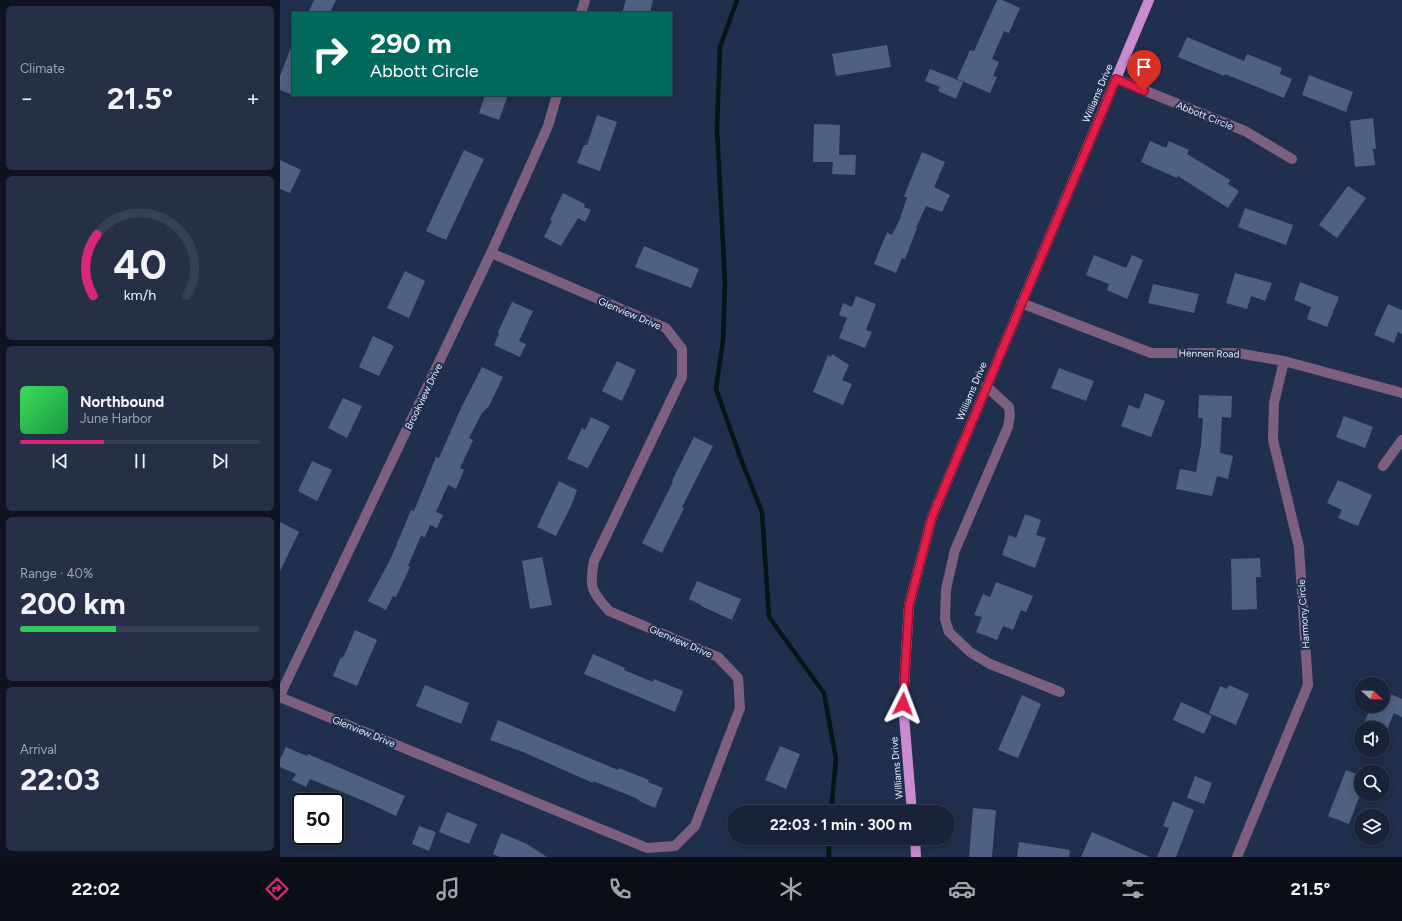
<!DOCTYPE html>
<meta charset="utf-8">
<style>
:root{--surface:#18233a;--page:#252f45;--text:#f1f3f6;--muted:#9fa4af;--line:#364054;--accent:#db2777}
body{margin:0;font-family:Figtree,sans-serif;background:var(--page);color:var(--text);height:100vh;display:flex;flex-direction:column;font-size:15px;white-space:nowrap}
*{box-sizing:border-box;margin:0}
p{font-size:13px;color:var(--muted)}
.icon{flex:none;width:22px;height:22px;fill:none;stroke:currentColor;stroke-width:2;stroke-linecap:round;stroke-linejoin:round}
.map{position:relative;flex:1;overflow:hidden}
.drawer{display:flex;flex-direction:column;gap:6px;padding:6px;background:#0d1320;width:280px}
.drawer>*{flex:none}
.hud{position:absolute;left:12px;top:12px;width:380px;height:84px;border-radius:0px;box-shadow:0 2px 10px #0003,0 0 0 1px var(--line);background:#00695c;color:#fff;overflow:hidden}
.needle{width:26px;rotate:112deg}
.controls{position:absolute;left:1074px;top:677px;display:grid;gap:8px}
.controls a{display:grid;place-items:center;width:36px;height:36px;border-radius:50%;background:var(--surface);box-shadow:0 2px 10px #0003,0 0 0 1px var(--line);font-size:20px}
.speed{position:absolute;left:12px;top:793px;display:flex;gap:8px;font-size:20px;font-weight:700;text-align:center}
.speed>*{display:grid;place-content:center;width:52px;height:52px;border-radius:50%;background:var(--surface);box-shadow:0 2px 10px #0003,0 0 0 1px var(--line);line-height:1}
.speed .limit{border:2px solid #111;border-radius:6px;background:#fff;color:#111}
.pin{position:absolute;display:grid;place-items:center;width:34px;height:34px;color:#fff;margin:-41px -17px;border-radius:50% 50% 50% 0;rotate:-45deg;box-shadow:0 0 4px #0007}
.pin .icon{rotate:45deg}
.me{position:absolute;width:44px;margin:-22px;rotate:3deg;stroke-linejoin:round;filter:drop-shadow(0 0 3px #0008)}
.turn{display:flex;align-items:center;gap:14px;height:84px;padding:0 12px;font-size:18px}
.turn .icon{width:52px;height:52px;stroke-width:2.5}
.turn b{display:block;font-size:28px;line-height:34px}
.big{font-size:30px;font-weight:700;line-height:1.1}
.drawer .card{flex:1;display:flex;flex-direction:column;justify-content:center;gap:6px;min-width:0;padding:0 14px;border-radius:6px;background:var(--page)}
.drawer .dial{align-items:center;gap:0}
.dial svg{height:104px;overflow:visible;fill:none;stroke:var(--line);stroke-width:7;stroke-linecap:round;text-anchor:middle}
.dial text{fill:var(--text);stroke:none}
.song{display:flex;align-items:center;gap:12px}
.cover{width:48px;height:48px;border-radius:6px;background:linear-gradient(135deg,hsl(130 70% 55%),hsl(140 70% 35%))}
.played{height:4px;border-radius:2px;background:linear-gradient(90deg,var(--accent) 35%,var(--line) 35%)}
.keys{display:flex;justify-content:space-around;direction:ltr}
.heat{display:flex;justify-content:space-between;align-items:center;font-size:22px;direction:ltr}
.charge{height:6px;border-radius:3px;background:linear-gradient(90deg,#34c759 40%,var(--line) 0)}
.trip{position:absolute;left:447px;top:805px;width:228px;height:40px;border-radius:20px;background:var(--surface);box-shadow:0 2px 10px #0003,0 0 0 1px var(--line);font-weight:700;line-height:40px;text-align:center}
.tabs{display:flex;height:64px;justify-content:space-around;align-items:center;background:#0a0e17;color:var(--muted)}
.tabs .icon{width:28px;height:28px}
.tabs .selected{color:var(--accent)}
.tabs b{font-size:18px;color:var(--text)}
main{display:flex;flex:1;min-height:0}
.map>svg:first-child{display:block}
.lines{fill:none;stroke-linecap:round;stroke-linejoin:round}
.stream{stroke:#031719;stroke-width:4.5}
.building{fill:#4f6082}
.minor{stroke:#7d5f80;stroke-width:10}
.major{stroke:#ca8bd1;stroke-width:10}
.route-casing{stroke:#92132f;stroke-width:10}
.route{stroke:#e11d48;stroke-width:7}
.labels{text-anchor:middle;stroke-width:4;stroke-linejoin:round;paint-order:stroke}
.street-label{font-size:10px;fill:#e7efff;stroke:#202f4d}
</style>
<main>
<section class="drawer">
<div class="card"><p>Climate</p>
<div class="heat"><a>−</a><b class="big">21.5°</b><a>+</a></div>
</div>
<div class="card dial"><svg viewBox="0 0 100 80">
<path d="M14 69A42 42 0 1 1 86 69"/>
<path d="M14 69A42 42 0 0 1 17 22" stroke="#db2777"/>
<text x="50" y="56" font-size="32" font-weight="700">40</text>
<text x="50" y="72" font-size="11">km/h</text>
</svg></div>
<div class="card">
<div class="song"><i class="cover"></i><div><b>Northbound</b><p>June Harbor</p></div></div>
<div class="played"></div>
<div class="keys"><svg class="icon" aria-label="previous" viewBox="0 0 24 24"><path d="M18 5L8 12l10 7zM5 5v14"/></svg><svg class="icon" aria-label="pause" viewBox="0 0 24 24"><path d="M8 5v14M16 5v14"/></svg><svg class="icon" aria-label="next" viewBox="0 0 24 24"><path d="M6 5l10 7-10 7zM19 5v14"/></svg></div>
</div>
<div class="card"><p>Range · 40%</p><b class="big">200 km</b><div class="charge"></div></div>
<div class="card"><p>Arrival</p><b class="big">22:03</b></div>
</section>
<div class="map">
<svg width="1122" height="857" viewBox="0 0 1122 857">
<rect width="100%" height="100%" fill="#202f4d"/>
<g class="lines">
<g class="stream">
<path d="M457 0 440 47 437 129 445 282 443 340 436 389 462 462 482 512 489 617 544 693 556 759 551 812"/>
<path d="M549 838V857"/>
</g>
</g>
<g class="building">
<path d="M34 0H56L50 13H28Z"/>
<path d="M346 0H373L370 13H342Z"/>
<path d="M717 0H722L740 8 729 33 724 31 712 59 719 62 713 76 717 77 710 93 677 79 690 50 694 51Z"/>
<path d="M907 37 964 61 967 54 1002 68 1000 74 1012 79 1004 98 945 74 944 76 898 57Z"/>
<path d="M12 45H13V95L0 90V76Z"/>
<path d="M607 45 611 67 556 76 552 54Z"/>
<path d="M650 69 683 82 676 99 658 91 660 87 645 81Z"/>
<path d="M1029 75 1073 92 1066 112 1022 95Z"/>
<path d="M205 95H228L219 120 199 113Z"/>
<path d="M317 115 337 122 320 171 297 163 304 145H307Z"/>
<path d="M1093 118 1096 149H1093L1095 165 1075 167 1070 121Z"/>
<path d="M534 124 560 125 559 155H576L575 175 552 174 553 162H533Z"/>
<path d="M870 141 886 148 889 141 909 150 907 154 950 180 948 184 959 191 948 208 898 176 897 178 861 162Z"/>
<path d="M184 150 204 159 166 240 146 231Z"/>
<path d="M642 152 665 162 654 187 670 195 662 212 646 206 636 228H637L625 259 622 258 616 273 594 264 607 232 612 235 619 221 627 198 624 196Z"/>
<path d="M0 160 21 170 10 193 0 189Z"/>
<path d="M1068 186 1086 198 1057 238 1039 225Z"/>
<path d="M283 193 305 204 304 207 311 210 305 222 298 218 281 246 264 237 272 221 270 220Z"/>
<path d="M965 208 1013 225 1006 245 958 227Z"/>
<path d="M364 246 419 269 411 288 355 267Z"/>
<path d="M814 255 846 268 852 255 863 260 847 299 827 290 829 284 806 275Z"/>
<path d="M125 271 145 281 129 318 107 308Z"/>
<path d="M955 273 992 283 985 301 971 296 967 309 946 303Z"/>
<path d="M1020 282 1059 297 1047 327 1027 319 1031 307 1014 300Z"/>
<path d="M873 284 919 294 914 313 868 303Z"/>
<path d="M576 296 596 304 586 330 592 332 585 348 559 338 567 318 559 315 563 303 572 307Z"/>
<path d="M232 302 253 311 239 341 246 344 240 357 214 345 219 334 218 332Z"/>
<path d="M1108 304 1122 310V334L1118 332 1114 343 1094 335Z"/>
<path d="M93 336 114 346 99 376 79 367Z"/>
<path d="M552 354 569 365 562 380 572 384 563 405 533 392 548 355 551 357Z"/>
<path d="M337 361 356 370 342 401 322 391Z"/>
<path d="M202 367 223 377 209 406 202 413 189 438 193 440 180 468 184 470 176 489 168 485 156 512 163 515 157 528 150 525 145 537 141 536 128 566 130 567 116 597 113 596 106 610 88 601 111 558 131 510 134 511 156 457 159 458 181 408Z"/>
<path d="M779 368 814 381 806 401 771 388Z"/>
<path d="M865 393 885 401 871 437 841 426 849 405 859 409Z"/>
<path d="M919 395 952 396 951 418 942 417 940 453 953 456 948 479 937 476 932 496 896 489 900 469 916 472 921 445 923 418H918Z"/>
<path d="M63 398 82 406 67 438 48 428Z"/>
<path d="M1064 416 1093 427 1085 448 1056 437Z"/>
<path d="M311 417 330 426 308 468 287 459 302 428 305 430Z"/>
<path d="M414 437 433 446 402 507 404 508 382 553 362 543 393 482 392 481Z"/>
<path d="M32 461 52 470 37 501 18 491Z"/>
<path d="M1058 480 1092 495 1078 526 1058 518 1062 510 1047 503Z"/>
<path d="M279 481 297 490 291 506 276 536 257 527Z"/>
<path d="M745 514 761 520 756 535 766 538 755 568 722 555 729 535 736 538Z"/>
<path d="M0 522 19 532 0 571Z"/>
<path d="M262 557 272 605 250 609 242 561Z"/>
<path d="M980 558 981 577H976L977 609 952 610 951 559Z"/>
<path d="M417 581 461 599 452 620 421 606V605L409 599Z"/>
<path d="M716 582 753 596 746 612 741 610 733 630 723 626 717 640 696 632 702 617 694 615 703 594 710 597Z"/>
<path d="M75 630 97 640 77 686 53 676 61 657 63 658Z"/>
<path d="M313 654 345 668 344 670 373 682 374 679 403 691 395 712 304 674Z"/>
<path d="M145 685 189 703 181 724 136 706Z"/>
<path d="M949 685 969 694 956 725 929 713 940 686 947 689Z"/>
<path d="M1108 693 1122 699V717L1114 713 1103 739V728H1082L1091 706H1103V695L1107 697Z"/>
<path d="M742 695 761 704 738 758 718 750Z"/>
<path d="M901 702 932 716 924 734 893 720Z"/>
<path d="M218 720 338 770 339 768 369 780 368 782 383 788 375 808 361 802 356 798 313 781V783L243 752 210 740Z"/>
<path d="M500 746 520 754 506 789 485 780Z"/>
<path d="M6 747 27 756 28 754 125 796 116 816 84 801 30 779 26 787 12 780 16 774 0 767V759Z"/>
<path d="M1066 770 1081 776V792L1069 824 1048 816Z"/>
<path d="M915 776 932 783 924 804 907 798Z"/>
<path d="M893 801 914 810 896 857H877L889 828 883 826Z"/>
<path d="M693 808 716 810 712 857H689Z"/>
<path d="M167 812 197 824 189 844 159 832Z"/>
<path d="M139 826 156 832 149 851 132 844Z"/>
<path d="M812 832 870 857H801Z"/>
<path d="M221 833 247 844 267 857H220L213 854Z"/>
<path d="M739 842 790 850 789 857H737Z"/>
</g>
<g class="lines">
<g class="minor">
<path d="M301 13 305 0"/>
<path d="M836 79 965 131 1012 159"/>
<path d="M741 303 871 353H957L1004 361 1122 393"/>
<path d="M706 386 729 407 730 415 728 427 675 550 666 589 665 619 669 632 690 652 710 664 780 692"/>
<path d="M1103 466 1122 440"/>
<path d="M0 695 211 253 268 126 277 95"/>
<path d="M0 697 367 848 395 846 415 826 460 708 458 678 438 657 329 611C311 591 309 587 314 561L402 377V349L386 328 211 253"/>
<path d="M957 857 1028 685 1019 547 993 440 994 403 1004 361"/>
</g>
<g class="major">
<path d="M632 812 623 704 629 605 652 517 869 0"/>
<path d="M635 838 636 857"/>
</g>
</g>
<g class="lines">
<g class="route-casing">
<path id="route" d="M623 704 629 605 652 517 836 79 864 91"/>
</g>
<use href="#route" class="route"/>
</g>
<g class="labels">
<g class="street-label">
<text transform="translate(817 93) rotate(-67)" y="4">Williams Drive</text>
<text transform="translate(925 115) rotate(22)" y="4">Abbott Circle</text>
<text transform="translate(350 313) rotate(23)" y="4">Glenview Drive</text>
<text transform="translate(929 353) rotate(1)" y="4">Hennen Road</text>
<text transform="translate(691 391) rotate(-67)" y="4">Williams Drive</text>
<text transform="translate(143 396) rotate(-64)" y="4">Brookview Drive</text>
<text transform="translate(1023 614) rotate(-94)" y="4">Harmony Circle</text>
<text transform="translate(401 641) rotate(23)" y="4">Glenview Drive</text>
<text transform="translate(84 731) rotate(22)" y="4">Glenview Drive</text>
<text transform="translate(616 768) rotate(-95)" y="4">Williams Drive</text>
</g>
</g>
</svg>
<div class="controls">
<a><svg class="needle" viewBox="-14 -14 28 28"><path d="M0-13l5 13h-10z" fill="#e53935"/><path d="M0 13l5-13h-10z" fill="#9fa4af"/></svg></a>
<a><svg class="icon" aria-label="sound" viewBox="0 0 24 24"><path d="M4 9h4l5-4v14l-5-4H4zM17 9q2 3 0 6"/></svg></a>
<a><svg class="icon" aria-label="search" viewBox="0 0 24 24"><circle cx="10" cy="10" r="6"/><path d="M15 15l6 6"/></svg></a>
<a><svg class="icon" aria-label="layers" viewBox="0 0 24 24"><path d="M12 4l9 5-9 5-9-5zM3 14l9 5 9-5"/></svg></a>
</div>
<div class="speed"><div class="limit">50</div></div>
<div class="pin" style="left:864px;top:91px;background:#d93025"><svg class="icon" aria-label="arrive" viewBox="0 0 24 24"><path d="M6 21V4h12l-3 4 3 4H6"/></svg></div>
<svg class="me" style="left:623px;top:704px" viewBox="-20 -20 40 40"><path d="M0-17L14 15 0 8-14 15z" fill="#e11d48" stroke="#fff" stroke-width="4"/></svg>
<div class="trip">22:03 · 1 min · 300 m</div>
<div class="hud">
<div class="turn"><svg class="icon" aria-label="right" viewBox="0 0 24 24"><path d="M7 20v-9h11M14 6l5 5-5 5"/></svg><div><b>290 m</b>Abbott Circle</div></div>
</div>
</div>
</main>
<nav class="tabs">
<b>22:02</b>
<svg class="icon selected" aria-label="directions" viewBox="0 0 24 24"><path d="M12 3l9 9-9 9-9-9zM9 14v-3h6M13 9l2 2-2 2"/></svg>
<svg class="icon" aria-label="music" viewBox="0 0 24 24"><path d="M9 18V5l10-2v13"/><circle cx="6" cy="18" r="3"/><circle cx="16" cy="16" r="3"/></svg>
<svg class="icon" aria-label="phone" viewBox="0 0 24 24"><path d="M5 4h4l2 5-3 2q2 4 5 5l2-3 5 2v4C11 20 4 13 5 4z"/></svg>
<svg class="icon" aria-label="climate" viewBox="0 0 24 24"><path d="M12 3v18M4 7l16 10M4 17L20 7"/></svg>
<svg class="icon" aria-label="car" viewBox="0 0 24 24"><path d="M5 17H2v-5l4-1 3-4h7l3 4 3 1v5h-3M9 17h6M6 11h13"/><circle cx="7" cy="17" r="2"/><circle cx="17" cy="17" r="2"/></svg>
<svg class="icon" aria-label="filters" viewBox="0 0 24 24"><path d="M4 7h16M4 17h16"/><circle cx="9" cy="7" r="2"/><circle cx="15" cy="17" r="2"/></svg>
<b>21.5°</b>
</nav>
